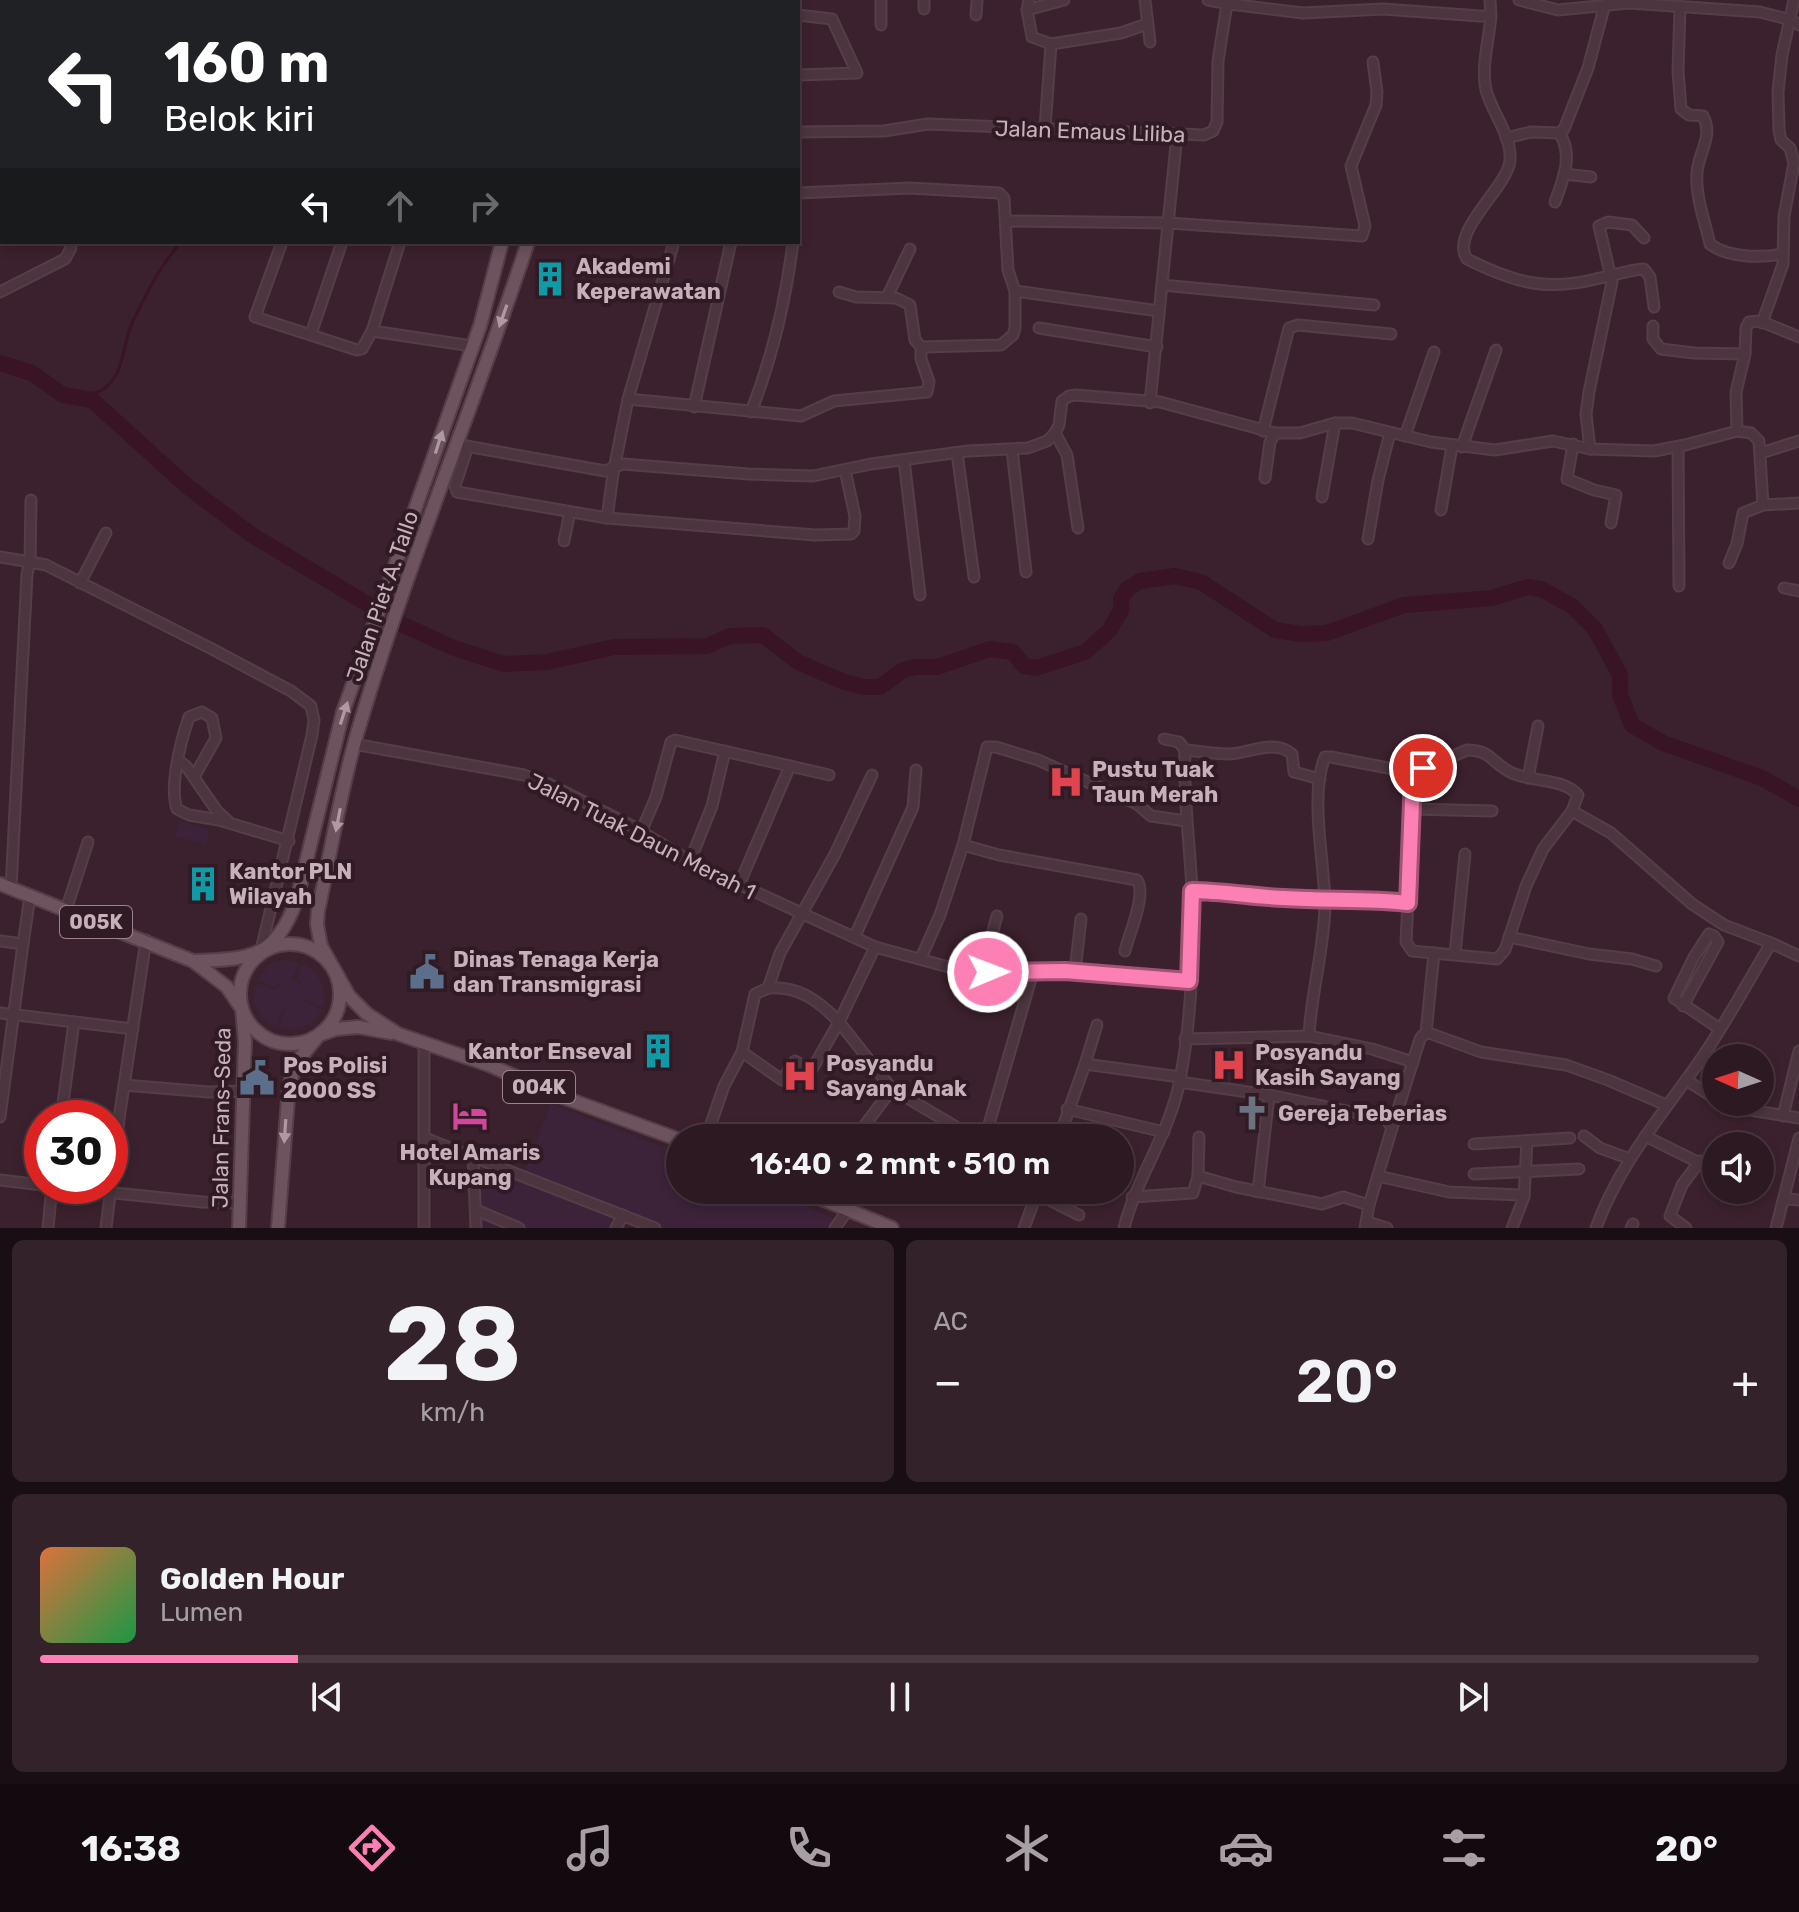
<!DOCTYPE html>
<html lang="id">
<meta charset="utf-8">
<style>
:root{--surface:#2c1922;--page:#34222a;--text:#f1f3f6;--muted:#a6a0a5;--line:#483840;--accent:#fc80b4}
body{margin:0;font-family:Rubik,sans-serif;background:var(--page);color:var(--text);height:100vh;display:flex;flex-direction:column;font-size:30px;white-space:nowrap}
*{box-sizing:border-box;margin:0}
p{font-size:26px;color:var(--muted)}
.icon{flex:none;width:44px;height:44px;fill:none;stroke:currentColor;stroke-width:2;stroke-linecap:round;stroke-linejoin:round}
.map{position:relative;height:1228px;overflow:hidden}
.drawer{display:flex;flex-direction:column;gap:12px;padding:12px;background:#180e13;flex:1}
.drawer>*{flex:none}
.guide{position:absolute;left:0px;top:0px;width:800px;height:244px;box-shadow:0 4px 12px #0003,0 0 0 2px var(--line);background:#202124;color:#fff;overflow:hidden}
.needle{width:52px;rotate:273deg}
.buttons{position:absolute;left:1702px;top:1044px;display:grid;gap:16px}
.buttons a{display:grid;place-items:center;width:72px;height:72px;border-radius:50%;background:var(--surface);box-shadow:0 4px 12px #0003,0 0 0 2px var(--line);font-size:40px}
.speed{position:absolute;left:24px;top:1100px;display:flex;gap:16px;font-size:40px;font-weight:700;text-align:center}
.speed>*{display:grid;place-content:center;width:104px;height:104px;border-radius:50%;background:var(--surface);box-shadow:0 4px 12px #0003,0 0 0 2px var(--line);line-height:1}
.speed .limit{border:12px solid #d22;background:#fff;color:#111}
.pin{position:absolute;display:grid;place-items:center;width:68px;height:68px;color:#fff;margin:-34px;border:4px solid #fff;border-radius:50%;box-shadow:0 2px 8px #0007}
.me{position:absolute;width:88px;margin:-44px;rotate:89deg;stroke-linejoin:round;filter:drop-shadow(0 0 6px #0008)}
.turn{display:flex;align-items:center;gap:28px;height:168px;padding:0 32px;font-size:36px}
.turn .icon{width:104px;height:104px;stroke-width:2.5}
.turn b{display:block;font-size:56px;line-height:68px}
.lanes{display:flex;align-items:center;height:76px;padding:0 32px;background:#0003;justify-content:center;gap:40px;direction:ltr}
.lanes .off{opacity:.35}
.big{font-size:60px;font-weight:600;line-height:1.1}
.drawer .widget{flex:1;display:flex;flex-direction:column;justify-content:center;gap:12px;min-width:0;padding:0 28px;border-radius:12px;background:var(--page)}
.drawer .dial{align-items:center;gap:0}
.dial b{font-size:104px;line-height:1}
.song{display:flex;align-items:center;gap:24px}
.cover{width:96px;height:96px;border-radius:12px;background:linear-gradient(135deg,hsl(20 70% 55%),hsl(140 70% 35%))}
.played{height:8px;border-radius:4px;background:linear-gradient(90deg,var(--accent) 15%,var(--line) 15%)}
.keys{display:flex;justify-content:space-around;direction:ltr}
.heat{display:flex;justify-content:space-between;align-items:center;font-size:44px;direction:ltr}
.drawer .tiles{flex:1;display:grid;gap:12px;grid-template-columns:1fr 1fr}
.widget:last-child{grid-column:span 2}
.trip{position:absolute;left:666px;top:1124px;width:468px;height:80px;border-radius:40px;background:var(--surface);box-shadow:0 4px 12px #0003,0 0 0 2px var(--line);font-weight:600;line-height:80px;text-align:center}
.dock{display:flex;height:128px;justify-content:space-around;align-items:center;background:#120a0e;color:var(--muted)}
.dock .icon{width:56px;height:56px}
.dock .active{color:var(--accent)}
.dock b{font-size:36px;color:var(--text)}
.map>svg:first-child{display:block}
.green{fill:#3c233a}
.lines{fill:none;stroke-linecap:round;stroke-linejoin:round}
.stream{stroke:#391424;stroke-width:3}
.river{stroke:#391424;stroke-width:16}
.minor-casing{stroke:#553e48;stroke-width:13}
.major-casing{stroke:#553e48;stroke-width:16}
.minor{stroke:#4c353f;stroke-width:9}
.major{stroke:#6c535e;stroke-width:12}
.oneway{fill:#b199a3}
.route-casing{stroke:#a45375;stroke-width:20}
.route{stroke:#fc80b4;stroke-width:14}
.labels{text-anchor:middle;stroke-width:8;stroke-linejoin:round;paint-order:stroke}
.shield{fill:#301a24;stroke:#9a838d;stroke-width:2}
.shield-label{font-size:20px;font-weight:bold;fill:#c8b0ba}
.street-label{font-size:22px;fill:#c8b0ba;stroke:#301a24}
.poi-label{font-size:22px;font-weight:bold;fill:#c8b0ba;stroke:#301a24;text-anchor:start}
</style>
<div class="map">
<svg width="1799" height="1228" viewBox="0 0 1799 1228">
<rect width="100%" height="100%" fill="#3b212d"/>
<g class="green">
<path d="M180 821 210 830 206 844 175 836Z"/>
<path d="M284 960 299 962 292 980 303 986 297 979 303 963C320 974 326 987 323 1007L305 999 304 1002 322 1010C311 1027 299 1032 279 1027L285 1011H292L283 1009 276 1027C258 1018 249 1003 256 983L275 990 282 982 291 980 280 982 275 987 257 980 270 964Z"/>
<path d="M551 1104 680 1154V1190H770L836 1220 831 1228H663L524 1172Z"/>
<path d="M479 1162 619 1217 612 1228H480Z"/>
</g>
<g class="lines">
<g class="stream">
<path d="M443 2 446 0"/>
<path d="M63 395C76 395 94 396 105 388 126 371 122 343 133 321 149 289 158 269 181 242"/>
</g>
<path class="river" d="M0 363 32 373 63 395 92 400 188 487 252 535 401 624 454 648 504 664 547 662 614 647 707 646 730 636 763 635 798 662 844 682 864 687H880L903 670 916 667H937L990 649 1013 652 1024 666 1036 668 1085 652 1109 631 1121 610V599L1127 589 1140 581 1175 576 1201 582 1275 630 1301 634 1327 633 1404 605 1492 598 1528 587 1541 589 1572 606 1595 629 1620 675V695L1632 725 1663 743 1762 778 1799 799"/>
<g class="minor-casing">
<g id="minor">
<path d="M104 0 105 2"/>
<path d="M732 0V2"/>
<path d="M881 0V25"/>
<path d="M924 0V9"/>
<path d="M1029 0 1027 10 1032 37 1051 44"/>
<path d="M1145 0 1150 42"/>
<path d="M1208 0 1230 4"/>
<path d="M1519 0 1558 10 1629 3 1760 12 1791 20 1799 25"/>
<path d="M123 2 126 0"/>
<path d="M284 2 287 0"/>
<path d="M1680 8 1678 71 1681 109 1689 115 1703 116C1714 136 1698 153 1697 173 1695 195 1705 222 1710 244 1728 258 1761 258 1783 254"/>
<path d="M1027 10 1064 0"/>
<path d="M798 15 832 19 857 73 798 75"/>
<path d="M976 15 977 0"/>
<path d="M1491 16C1489 40 1481 66 1486 90 1492 113 1512 135 1510 161 1507 188 1449 232 1467 259 1515 283 1547 292 1600 278 1615 275 1629 270 1644 269L1650 277 1654 307"/>
<path d="M1045 128 1051 44 1121 33 1147 24"/>
<path d="M798 132 884 131 928 124 1204 135 1213 131 1217 122 1218 61 1226 10 1230 4 1303 13 1383 9 1480 16H1491L1490 0"/>
<path d="M1506 138 1531 132 1559 133 1564 129 1588 68 1605 4"/>
<path d="M1564 174 1591 177"/>
<path d="M798 193 909 188 999 193 1004 198 1008 270 1015 291 1159 311"/>
<path d="M0 198H2"/>
<path d="M1555 202C1563 180 1574 154 1559 133"/>
<path d="M1006 221 1168 223 1362 236 1365 226 1351 166 1376 105 1377 92 1373 62"/>
<path d="M282 242 255 317 357 350 362 349 372 331 400 242"/>
<path d="M1162 285 1374 305"/>
<path d="M0 292 65 259 71 248 69 242"/>
<path d="M887 297 910 249"/>
<path d="M1762 323 1783 264 1784 216 1794 163 1790 148 1781 140 1779 130 1778 92 1782 55 1794 0"/>
<path d="M1653 326V339L1661 349 1694 353 1745 354"/>
<path d="M1039 328 1157 347"/>
<path d="M372 331 472 346"/>
<path d="M311 334 342 242"/>
<path d="M921 347 1001 345 1013 335 1015 328V291"/>
<path d="M628 399 801 416 834 401 927 392 929 382 921 359V347L915 340 910 305 896 298 856 297 839 292"/>
<path d="M1150 403 1177 135"/>
<path d="M694 407 731 242"/>
<path d="M751 412C772 358 786 299 793 242"/>
<path d="M1263 431 1289 328 1298 325 1391 334"/>
<path d="M1737 431 1751 433 1759 441 1763 505 1799 503"/>
<path d="M1055 433 1067 455 1078 528"/>
<path d="M1405 436 1434 352"/>
<path d="M455 444 605 471 623 464 635 465 748 474 813 476 871 464 968 451 1028 448 1047 441 1055 433 1059 425 1062 401 1069 396 1076 395 1160 402 1275 433H1300L1335 423H1352L1431 442 1495 450 1553 441 1590 449 1654 451 1685 445 1737 431 1736 392 1745 354 1746 328 1749 322 1760 321 1799 337"/>
<path d="M1573 444 1567 479 1594 490 1616 495 1611 523"/>
<path d="M468 446 455 486 457 492 607 518 815 535 851 534 854 531 855 516 845 470"/>
<path d="M1462 447 1496 350"/>
<path d="M1678 447 1679 586"/>
<path d="M1590 449 1586 414 1589 392 1612 282 1599 226 1608 222 1632 225 1644 238"/>
<path d="M1012 450 1026 572"/>
<path d="M957 453 974 577"/>
<path d="M1761 453 1799 441"/>
<path d="M904 460 920 595"/>
<path d="M1265 478 1270 442 1275 433"/>
<path d="M1322 497 1335 423"/>
<path d="M1441 510 1452 446"/>
<path d="M607 518 613 474 628 399 674 242"/>
<path d="M1368 539 1378 480 1390 433"/>
<path d="M564 541 570 512"/>
<path d="M0 557 30 562 31 500"/>
<path d="M1729 563 1737 544 1743 513 1763 505"/>
<path d="M80 583 106 533"/>
<path d="M1784 588 1799 591"/>
<path d="M1164 739 1179 742 1185 750"/>
<path d="M354 744 524 775 549 784 632 826 690 861 725 878 875 947 967 972 1065 971 1189 981"/>
<path d="M1467 750C1492 750 1492 764 1512 773 1532 782 1563 778 1578 795L1572 811 1543 849 1526 886 1505 950 1497 959 1412 951 1406 942 1414 773Z"/>
<path d="M179 761 186 766 217 811 228 821"/>
<path d="M790 766 829 775"/>
<path d="M194 777 216 738 212 718 202 712 189 717C181 740 169 786 177 809L189 815 219 820 289 841"/>
<path d="M1528 778 1538 726"/>
<path d="M1412 809 1492 811"/>
<path d="M1572 811 1611 833 1692 904 1724 925 1771 943"/>
<path d="M641 832 656 797 671 742 675 740 790 766 739 885"/>
<path d="M963 845 999 855 1137 880C1147 894 1129 934 1125 951"/>
<path d="M690 861 712 806 725 751"/>
<path d="M11 888 27 574 30 562 46 565 212 649 291 691 311 706 314 720 312 735 261 950"/>
<path d="M1192 891C1223 891 1253 897 1284 898 1326 901 1367 898 1408 903"/>
<path d="M66 910 88 842"/>
<path d="M855 936 913 807 916 770"/>
<path d="M1509 937 1589 954 1632 959 1656 966"/>
<path d="M0 941 23 944 0 1117"/>
<path d="M23 944 30 896"/>
<path d="M1455 954 1465 854"/>
<path d="M921 958 940 915 963 845 987 747H996L1038 760 1137 804 1151 816 1186 821"/>
<path d="M1075 971 1081 919"/>
<path d="M988 972 990 942 997 916"/>
<path d="M1683 1006 1718 942 1714 936 1709 934 1694 957 1674 998 1720 1029"/>
<path d="M0 1013 133 1029"/>
<path d="M1426 1033 1434 953"/>
<path d="M1309 1036C1311 993 1324 950 1325 906 1325 865 1309 795 1325 757H1331L1414 773"/>
<path d="M1185 1039 1309 1036 1372 1049 1413 1062"/>
<path d="M742 1052 782 1080 795 1061 811 1071 839 1022C818 1000 799 986 768 988"/>
<path d="M1085 1064 1097 1025"/>
<path d="M1686 1080 1716 1099"/>
<path d="M1179 1082 1269 1095 1386 1119 1392 1128 1369 1205 1365 1228"/>
<path d="M124 1085 209 1092 244 1091"/>
<path d="M892 1089 975 1138"/>
<path d="M1721 1102 1737 1108 1799 1118"/>
<path d="M1067 1109 1164 1132"/>
<path d="M1783 1116 1799 1051"/>
<path d="M61 1118 74 1022"/>
<path d="M1392 1128 1420 1039 1423 1035 1429 1033 1481 1052 1566 1065 1608 1080 1666 1105"/>
<path d="M1584 1136 1600 1148 1630 1159"/>
<path d="M1645 1136 1716 1171"/>
<path d="M425 1138 655 1228"/>
<path d="M706 1138 724 1086 742 1052 755 994 768 988 780 953 835 854 872 775"/>
<path d="M855 1138 892 1089 839 1022 875 947"/>
<path d="M985 1138 1033 972"/>
<path d="M1059 1138 1085 1064 1180 1077"/>
<path d="M1474 1144 1570 1138"/>
<path d="M473 1156 476 1228"/>
<path d="M1474 1174 1579 1169"/>
<path d="M1198 1176 1236 1187 1322 1204 1343 1197 1369 1205"/>
<path d="M1378 1176 1449 1192 1521 1195 1524 1197 1512 1228"/>
<path d="M0 1180 42 1185"/>
<path d="M47 1186 202 1202 239 1203"/>
<path d="M1258 1192 1269 1095"/>
<path d="M1037 1194 1079 1215"/>
<path d="M1132 1197 1193 1193 1198 1176 1199 1137"/>
<path d="M1524 1197 1527 1141"/>
<path d="M1786 1199 1799 1200"/>
<path d="M476 1210 519 1228"/>
<path d="M1367 1222 1387 1228"/>
<path d="M48 1228 52 1186"/>
<path d="M106 1228 120 1112 146 940"/>
<path d="M424 1228V1044"/>
<path d="M616 1228 623 1215"/>
<path d="M835 1228 847 1211"/>
<path d="M1024 1228 1038 1190"/>
<path d="M1124 1228C1137 1176 1170 1133 1180 1080 1191 1021 1194 951 1192 891 1190 844 1183 797 1185 750 1200 751 1215 754 1230 754 1249 753 1275 739 1292 754L1294 772 1320 779"/>
<path d="M1596 1228C1616 1172 1652 1127 1686 1080 1718 1037 1744 989 1771 943L1799 956"/>
<path d="M1631 1228 1633 1224"/>
<path d="M1686 1228 1670 1216 1682 1185 1700 1161"/>
<path d="M1776 1228 1799 1138"/>
</g>
</g>
<g class="major-casing">
<g id="major">
<path d="M532 0 533 2"/>
<path d="M560 0 561 2"/>
<path d="M528 242C474 407 406 567 357 734 340 792 331 852 318 911L317 924 321 946 349 996 367 1014 398 1034 489 1065 560 1096 680 1140"/>
<path d="M0 884 193 961 227 987 242 1009 245 1041 239 1228"/>
<circle cx="290" cy="994" r="50"/>
<path d="M193 961C251 959 275 959 297 899L343 712 480 326 502 242"/>
<path d="M800 1190 892 1228"/>
<path d="M278 1228 289 1086 296 1063 319 1035 336 1029 358 1027 391 1033"/>
</g>
</g>
<use href="#minor" class="minor"/>
<use href="#major" class="major"/>
</g>
<defs><path id="oneway-solid" d="M-6-.8H1V-3.2L6.5 0L1 3.2V.8H-6Z" transform="scale(2)"/></defs>
<g class="oneway">
<use href="#oneway-solid" transform="translate(503 316) rotate(109)"/>
<use href="#oneway-solid" transform="translate(439 442) rotate(-72)"/>
<use href="#oneway-solid" transform="translate(344 713) rotate(-72)"/>
<use href="#oneway-solid" transform="translate(338 820) rotate(101)"/>
<use href="#oneway-solid" transform="translate(285 1131) rotate(94)"/>
</g>
<g class="lines">
<g class="route-casing">
<path id="route" d="M988 972 1065 971 1189 981 1192 891C1223 891 1253 897 1284 898 1326 901 1367 898 1408 903L1413 777 1414 773 1423 768"/>
</g>
<use href="#route" class="route"/>
</g>
<defs>
<g id="building-bare" transform="scale(2.76)"><path d="M-4-6H4V6H1V3H-1V6H-4ZM-2.5-4.3h1.7v1.8h-1.7ZM.8-4.3h1.7v1.8H.8ZM-2.5-1h1.7V.8h-1.7ZM.8-1h1.7V.8H.8Z" fill="#0f9aa8" stroke="#301a24" stroke-width="2.5" paint-order="stroke"/></g>
<g id="hospital-bare" transform="scale(2.76)"><path d="M-5-5h3v3.5h4V-5h3V5h-3V1.5h-4V5h-3Z" fill="#e0444e" stroke="#301a24" stroke-width="2.5" paint-order="stroke"/></g>
<g id="civic-bare" transform="scale(2.76)"><path d="M-.6-6.5H3V-4.5H.6V-3L4-1V1h2V6H-6V1h2V-1L-.6-3ZM-1.2 2.5V6h2.4V2.5Z" fill="#5c6f8a" stroke="#301a24" stroke-width="2.5" paint-order="stroke"/></g>
<g id="church-bare" transform="scale(2.76)"><path d="M-1.2-6h2.4v3.5h3.3v2.4h-3.3V6h-2.4V-.1h-3.3v-2.4h3.3Z" fill="#6b7280" stroke="#301a24" stroke-width="2.5" paint-order="stroke"/></g>
<g id="hotel-bare" transform="scale(2.76)"><path d="M-6-4.5h1.5V1H6V5H4.5V3h-9V5H-6ZM-4 0a1.8 1.8 0 1 1 3.6 0ZM.5 0V-2.5h3Q6-2.5 6 0Z" fill="#d1479c" stroke="#301a24" stroke-width="2.5" paint-order="stroke"/></g>
</defs>
<g fill-rule="evenodd">
<use href="#building-bare" x="550" y="279"/>
<use href="#hospital-bare" x="1066" y="782"/>
<use href="#building-bare" x="203" y="884"/>
<use href="#civic-bare" x="427" y="972"/>
<use href="#building-bare" x="658" y="1051"/>
<use href="#hospital-bare" x="1229" y="1065"/>
<use href="#hospital-bare" x="800" y="1076"/>
<use href="#civic-bare" x="257" y="1078"/>
<use href="#church-bare" x="1252" y="1113"/>
<use href="#hotel-bare" x="470" y="1116"/>
</g>
<g class="labels">
<g class="shield">
<rect x="60" y="906" width="72" height="32" rx="6"/>
<rect x="503" y="1071" width="72" height="32" rx="6"/>
</g>
<g class="shield-label">
<text x="96" y="929">005K</text>
<text x="539" y="1094">004K</text>
</g>
<g class="street-label">
<text transform="translate(1090 131) rotate(2)" y="8">Jalan Emaus Liliba</text>
<text transform="translate(382 596) rotate(-71)" y="8">Jalan Piet A. Tallo</text>
<text transform="translate(642 836) rotate(27)" y="8">Jalan Tuak Daun Merah 1</text>
<text transform="translate(221 1118) rotate(-89)" y="8">Jalan Frans-Seda</text>
</g>
<g class="poi-label">
<text x="576" y="274">Akademi<tspan x="576" dy="25">Keperawatan</tspan></text>
<text x="1092" y="777">Pustu Tuak<tspan x="1092" dy="25">Taun Merah</tspan></text>
<text x="229" y="879">Kantor PLN<tspan x="229" dy="25">Wilayah</tspan></text>
<text x="453" y="967">Dinas Tenaga Kerja<tspan x="453" dy="25">dan Transmigrasi</tspan></text>
<text x="632" y="1059" text-anchor="end">Kantor Enseval</text>
<text x="1255" y="1060">Posyandu<tspan x="1255" dy="25">Kasih Sayang</tspan></text>
<text x="826" y="1071">Posyandu<tspan x="826" dy="25">Sayang Anak</tspan></text>
<text x="283" y="1073">Pos Polisi<tspan x="283" dy="25">2000 SS</tspan></text>
<text x="1278" y="1121">Gereja Teberias</text>
<text x="470" y="1160" text-anchor="middle">Hotel Amaris<tspan x="470" dy="25">Kupang</tspan></text>
</g>
</g>
</svg>
<div class="buttons">
<a><svg class="needle" viewBox="-14 -14 28 28"><path d="M0-13l5 13h-10z" fill="#e53935"/><path d="M0 13l5-13h-10z" fill="#a6a0a5"/></svg></a>
<a><svg class="icon" aria-label="sound" viewBox="0 0 24 24"><path d="M4 9h4l5-4v14l-5-4H4zM17 9q2 3 0 6"/></svg></a>
</div>
<div class="speed"><div class="limit">30</div></div>
<div class="pin" style="left:1423px;top:768px;background:#d93025"><svg class="icon" aria-label="arrive" viewBox="0 0 24 24"><path d="M6 21V4h12l-3 4 3 4H6"/></svg></div>
<svg class="me" style="left:988px;top:972px" viewBox="-20 -20 40 40"><circle r="17" fill="#fc80b4" stroke="#fff" stroke-width="3"/><path d="M0-11L8 9 0 5-8 9z" fill="#fff"/></svg>
<div class="trip">16:40 · 2 mnt · 510 m</div>
<div class="guide">
<div class="turn"><svg class="icon" aria-label="left" viewBox="0 0 24 24"><path d="M17 20v-9H6M10 6l-5 5 5 5"/></svg><div><b>160 m</b>Belok kiri</div></div>
<div class="lanes"><svg class="icon" aria-label="left" viewBox="0 0 24 24"><path d="M17 20v-9H6M10 6l-5 5 5 5"/></svg><svg class="icon off" aria-label="ahead" viewBox="0 0 24 24"><path d="M12 20V5M6 11l6-6 6 6"/></svg><svg class="icon off" aria-label="right" viewBox="0 0 24 24"><path d="M7 20v-9h11M14 6l5 5-5 5"/></svg></div>
</div>
</div>
<section class="drawer">
<div class="tiles">
<div class="widget dial"><b>28</b><p>km/h</p></div>
<div class="widget"><p>AC</p>
<div class="heat"><a>−</a><b class="big">20°</b><a>+</a></div>
</div>
<div class="widget">
<div class="song"><i class="cover"></i><div><b>Golden Hour</b><p>Lumen</p></div></div>
<div class="played"></div>
<div class="keys"><svg class="icon" aria-label="previous" viewBox="0 0 24 24"><path d="M18 5L8 12l10 7zM5 5v14"/></svg><svg class="icon" aria-label="pause" viewBox="0 0 24 24"><path d="M8 5v14M16 5v14"/></svg><svg class="icon" aria-label="next" viewBox="0 0 24 24"><path d="M6 5l10 7-10 7zM19 5v14"/></svg></div>
</div>
</div>
</section>
<nav class="dock">
<b>16:38</b>
<svg class="icon active" aria-label="directions" viewBox="0 0 24 24"><path d="M12 3l9 9-9 9-9-9zM9 14v-3h6M13 9l2 2-2 2"/></svg>
<svg class="icon" aria-label="music" viewBox="0 0 24 24"><path d="M9 18V5l10-2v13"/><circle cx="6" cy="18" r="3"/><circle cx="16" cy="16" r="3"/></svg>
<svg class="icon" aria-label="phone" viewBox="0 0 24 24"><path d="M5 4h4l2 5-3 2q2 4 5 5l2-3 5 2v4C11 20 4 13 5 4z"/></svg>
<svg class="icon" aria-label="climate" viewBox="0 0 24 24"><path d="M12 3v18M4 7l16 10M4 17L20 7"/></svg>
<svg class="icon" aria-label="car" viewBox="0 0 24 24"><path d="M5 17H2v-5l4-1 3-4h7l3 4 3 1v5h-3M9 17h6M6 11h13"/><circle cx="7" cy="17" r="2"/><circle cx="17" cy="17" r="2"/></svg>
<svg class="icon" aria-label="filters" viewBox="0 0 24 24"><path d="M4 7h16M4 17h16"/><circle cx="9" cy="7" r="2"/><circle cx="15" cy="17" r="2"/></svg>
<b>20°</b>
</nav>
